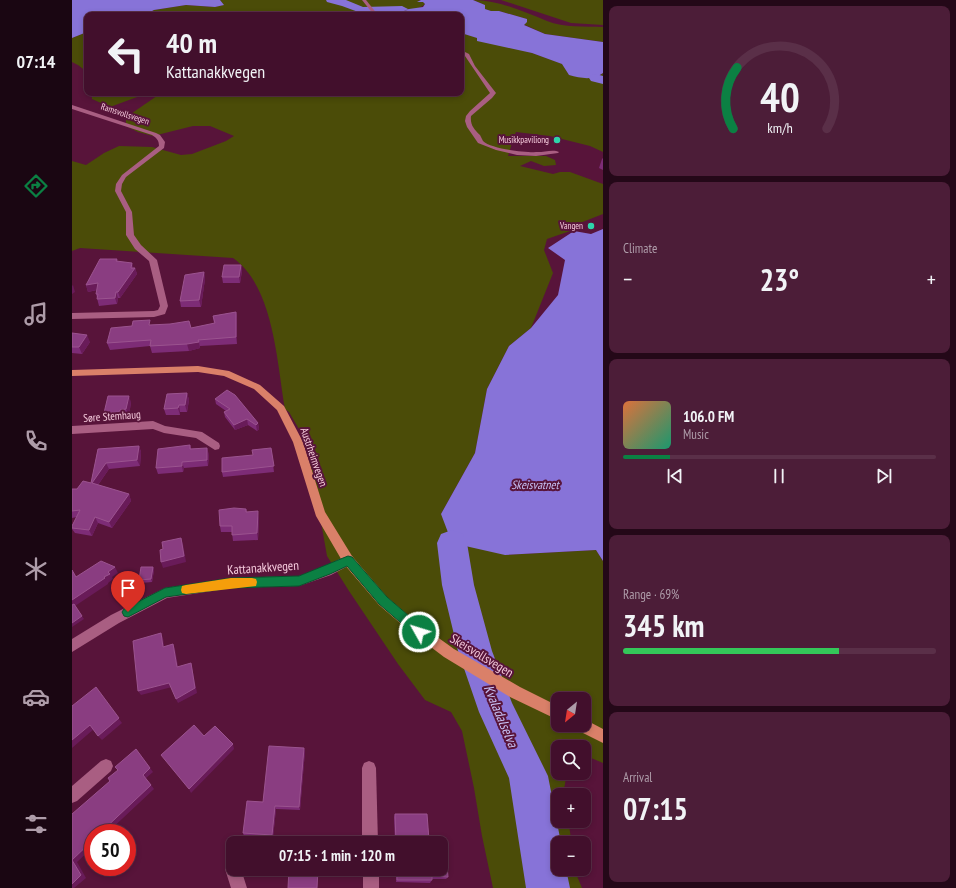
<!DOCTYPE html>
<meta charset="utf-8">
<style>
:root{--surface:#420f2c;--page:#4c1d38;--text:#f1f3f6;--muted:#ae9ca9;--line:#5a2f48;--accent:#0b8043}
body{margin:0;font-family:"PT Sans Narrow",sans-serif;background:var(--page);color:var(--text);height:100vh;display:flex;flex-direction:column;font-size:15px;white-space:nowrap}
*{box-sizing:border-box;margin:0}
p{font-size:13px;color:var(--muted)}
.icon{flex:none;width:22px;height:22px;fill:none;stroke:currentColor;stroke-width:2;stroke-linecap:round;stroke-linejoin:round}
.map{position:relative;flex:1;overflow:hidden}
.panel{display:flex;flex-direction:column;gap:6px;padding:6px;background:#240818;width:353px}
.panel>*{flex:none}
.guide{position:absolute;left:12px;top:12px;width:380px;height:84px;border-radius:8px;box-shadow:0 2px 6px #0003,0 0 0 1px var(--line);background:#420f2c;color:var(--text);overflow:hidden}
.needle{width:26px;rotate:210deg}
.tools{position:absolute;left:479px;top:692px;display:grid;gap:8px}
.tools a{display:grid;place-items:center;width:40px;height:40px;border-radius:8px;background:var(--surface);box-shadow:0 2px 6px #0003,0 0 0 1px var(--line);font-size:20px}
.speed{position:absolute;left:12px;top:824px;display:flex;gap:8px;font-size:20px;font-weight:700;text-align:center}
.speed>*{display:grid;place-content:center;width:52px;height:52px;border-radius:50%;background:var(--surface);box-shadow:0 2px 6px #0003,0 0 0 1px var(--line);line-height:1}
.speed .limit{border:6px solid #d22;background:#fff;color:#111}
.pin{position:absolute;display:grid;place-items:center;width:34px;height:34px;color:#fff;margin:-41px -17px;border-radius:50% 50% 50% 0;rotate:-45deg;box-shadow:0 0 4px #0007}
.pin .icon{rotate:45deg}
.me{position:absolute;width:44px;margin:-22px;rotate:309deg;stroke-linejoin:round;filter:drop-shadow(0 0 3px #0008)}
.turn{display:flex;align-items:center;gap:14px;height:84px;padding:0 16px;font-size:18px}
.turn .icon{width:52px;height:52px;stroke-width:2.5}
.turn b{display:block;font-size:28px;line-height:34px}
.big{font-size:30px;font-weight:700;line-height:1.1}
.panel .card{flex:1;display:flex;flex-direction:column;justify-content:center;gap:6px;min-width:0;padding:0 14px;border-radius:8px;background:var(--page)}
.panel .dial{align-items:center;gap:0}
.dial svg{height:104px;overflow:visible;fill:none;stroke:var(--line);stroke-width:7;stroke-linecap:round;text-anchor:middle}
.dial text{fill:var(--text);stroke:none}
.song{display:flex;align-items:center;gap:12px}
.cover{width:48px;height:48px;border-radius:6px;background:linear-gradient(135deg,hsl(20 70% 55%),hsl(160 70% 35%))}
.played{height:4px;border-radius:2px;background:linear-gradient(90deg,var(--accent) 15%,var(--line) 15%)}
.keys{display:flex;justify-content:space-around;direction:ltr}
.heat{display:flex;justify-content:space-between;align-items:center;font-size:22px;direction:ltr}
.charge{height:6px;border-radius:3px;background:linear-gradient(90deg,#34c759 69%,var(--line) 0)}
.trip{position:absolute;left:154px;top:836px;width:222px;height:40px;border-radius:8px;background:var(--surface);box-shadow:0 2px 6px #0003,0 0 0 1px var(--line);font-weight:700;line-height:40px;text-align:center}
main{display:flex;flex:1;min-height:0}
.menu{display:flex;flex-direction:column;width:72px;justify-content:space-around;align-items:center;background:#1a0612;color:var(--muted)}
.menu .icon{width:28px;height:28px}
.menu .selected{color:var(--accent)}
.menu b{font-size:18px;color:var(--text)}
.map>svg:first-child{display:block}
.green{fill:#4b4c08;fill-rule:evenodd}
.water{fill:#8773d8}
.lines{fill:none;stroke-linecap:round;stroke-linejoin:round}
.river{fill:#8773d8;fill-rule:evenodd}
.minor{fill:#a95e82;fill-rule:evenodd}
.major{fill:#da8069;fill-rule:evenodd}
.wall{fill:#7d2c76}
.shaded-wall{fill:#691b59}
.building{fill:#8a3d81;stroke:#9b538f}
.route{fill:#0b8043;stroke:#07532c}
.slow{fill:#f59e0b}
.poi-dot{fill:#2ed4aa;stroke:#58143a;stroke-width:1.5}
.labels{text-anchor:middle;stroke-width:4;stroke-linejoin:round;paint-order:stroke}
.far-street-label{font-size:9px;fill:#f5cadc;stroke:#58143a}
.far-poi-label{font-size:9px;fill:#f5cadc;stroke:#58143a;text-anchor:end}
.street-label{font-size:11px;fill:#f5cadc;stroke:#58143a}
.water-label{font-size:12px;font-style:italic;fill:#c5bff2;stroke:#58143a}
.near-street-label{font-size:13px;fill:#f5cadc;stroke:#58143a}
.near-water-label{font-size:14px;font-style:italic;fill:#c5bff2;stroke:#58143a}
</style>
<main>
<nav class="menu">
<b>07:14</b>
<svg class="icon selected" aria-label="directions" viewBox="0 0 24 24"><path d="M12 3l9 9-9 9-9-9zM9 14v-3h6M13 9l2 2-2 2"/></svg>
<svg class="icon" aria-label="music" viewBox="0 0 24 24"><path d="M9 18V5l10-2v13"/><circle cx="6" cy="18" r="3"/><circle cx="16" cy="16" r="3"/></svg>
<svg class="icon" aria-label="phone" viewBox="0 0 24 24"><path d="M5 4h4l2 5-3 2q2 4 5 5l2-3 5 2v4C11 20 4 13 5 4z"/></svg>
<svg class="icon" aria-label="climate" viewBox="0 0 24 24"><path d="M12 3v18M4 7l16 10M4 17L20 7"/></svg>
<svg class="icon" aria-label="car" viewBox="0 0 24 24"><path d="M5 17H2v-5l4-1 3-4h7l3 4 3 1v5h-3M9 17h6M6 11h13"/><circle cx="7" cy="17" r="2"/><circle cx="17" cy="17" r="2"/></svg>
<svg class="icon" aria-label="filters" viewBox="0 0 24 24"><path d="M4 7h16M4 17h16"/><circle cx="9" cy="7" r="2"/><circle cx="15" cy="17" r="2"/></svg>
</nav>
<div class="map">
<svg width="531" height="888" viewBox="0 0 531 888">
<rect width="100%" height="100%" fill="#58143a"/>
<g class="green">
<path d="M148 0H349L346 1H351L353 4C347 10 338 9 330 10L357 15H72L82 10 114 5 143 7 151 5Z"/>
<path d="M401 0C427 0 452 12 475 21 492 28 513 26 531 27V42L473 34 451 24 455 19 427 11H419L413 9V5Z"/>
<path d="M429 0H531V25L499 23Z"/>
<path d="M15 32V72L6 65 0 62V38Z"/>
<path d="M389 33 460 53 491 64 497 75 524 78 531 73V152L518 146 478 136 444 132C440 140 439 148 436 156H474L483 160 484 165 472 166 459 161 448 166 481 174 488 172H498L531 184V214L508 223 501 230 475 239 472 250 481 273 459 328 437 346 415 389 403 453 369 514 433 555 524 550 531 561V763L512 755V747H486V773H495L492 789 493 795H486V821H496L500 843H486V869H504L505 876 510 888H421L410 836 402 788 390 731 379 712 353 700 326 664 277 591 255 556 240 471 231 436 217 412 213 409C205 364 202 286 161 258L8 248 0 251V161L14 165 32 153 47 146 80 147 109 155 120 154 154 141 162 136 138 126H121L81 136 66 132 54 126C54 125 54 120 54 120 57 113 81 100 87 94L86 93H389ZM486 699H512V725H486Z"/>
<path d="M25 93H76L38 107 20 99V96Z"/>
</g>
<g class="water">
<path d="M0 0H148L152 5 143 7 114 5 82 10 72 15H15V32L0 38Z"/>
<path d="M349 0H401L413 5V9L419 11H427L455 19V22L452 25 473 34 531 42V73C520 81 509 78 497 75L490 64 460 53 405 41V38L389 33V15H357L330 10 351 7 353 4 351 2H345Z"/>
<path d="M531 229V561L524 550 433 555 380 543 369 514 403 453 415 389 437 346 459 328 486 295 493 260 476 248 502 231 519 234Z"/>
</g>
<g class="lines">
<g class="river">
<path d="M254 0H274L291 7 330 6 336 9 330 12 289 13 270 6 255 2Z"/>
<path d="M524 74 531 76V84L519 81 517 78 519 75Z"/>
<path d="M380 530 391 534 395 543 402 585 420 651 440 703 476 776 489 843H486V869H494L498 888H454L437 778 407 712 386 651 370 585 365 543 369 534Z"/>
</g>
<g class="minor">
<path d="M290 0H294L306 15H302Z"/>
<path d="M389 50 397 54 403 66 424 93 420 98 399 116C398 125 402 129 408 135 409 137 410 139 411 141 419 149 454 153 466 152 472 152 482 149 487 152L486 153 464 156 445 155 424 150 406 143 395 127 393 121 394 116 398 111 418 93 393 56 389 53Z"/>
<path d="M0 105 84 133 88 135 93 142 92 148 54 177 50 184 49 191 60 212 62 235 69 245 85 260 96 306 93 314 82 317 0 319V313L82 311 86 310 88 306 77 261 63 249 54 235V212L43 191 44 184 50 175 87 146C87 141 85 138 80 135L0 109Z"/>
<path d="M81 421 93 426 130 432 147 443 148 446 147 449 143 450 124 438 92 433 81 429 0 434V426Z"/>
<path d="M276 555 280 556 282 560 280 564 259 575 227 586 159 588 95 598 47 623 0 652V639L39 615 93 588 159 578 227 576 251 567Z"/>
<path d="M34 759 39 761 41 766 39 771 5 801 0 803V786L29 761Z"/>
<path d="M297 761 302 763 304 768 306 843H290V768L292 763Z"/>
<path d="M161 861V869H169L175 888H159L153 869 155 863Z"/>
<rect x="291" y="869" width="16" height="19"/>
</g>
<g class="major">
<path d="M126 366 157 371 188 385 212 406 231 442 253 512 280 556 315 597 343 621 382 649 448 687 486 706V720L438 697 372 657 335 629 307 605 272 564 244 516 221 442 205 410 182 389 152 376 126 372 0 376V370Z"/>
<path d="M512 719 531 729V743L505 730 503 725H512Z"/>
</g>
</g>
<g class="wall">
<path d="M531 158V170L527 168 530 159Z"/>
<path d="M45 259 46 262 61 268H63L65 274 48 298H46L45 304 27 306 24 294 25 290 16 292 14 285Z"/>
<path d="M169 265 170 271 168 283H151L150 277Z"/>
<path d="M132 272 133 279 129 307H109L108 301Z"/>
<path d="M164 312 165 318V344L128 346V348L117 351 80 353 78 346 38 350 35 343 79 325 119 328 142 324 141 316Z"/>
<path d="M0 333 18 342 10 354 0 353Z"/>
<path d="M115 393 117 400 115 412H108V415H94L92 409Z"/>
<path d="M143 399 186 423 187 429 185 431 176 425 163 430 153 417 152 412 154 411 144 404Z"/>
<path d="M59 402 57 416H50V419L35 420 32 413Z"/>
<path d="M118 445 119 449 137 454 136 466 112 468 111 472 86 474 84 468Z"/>
<path d="M67 446 69 452 68 466 37 469 26 485 57 494 59 501 40 528 26 523 20 536 3 533 0 529V526L5 517 0 518V489H5L19 483 26 449Z"/>
<path d="M199 448 202 472 151 477 150 472 181 455Z"/>
<path d="M174 509 175 512 187 518 186 540 161 541 160 532H149L148 526Z"/>
<path d="M81 567 82 570 80 582 69 583 67 580Z"/>
<path d="M233 751 228 810 204 809 201 837 215 839V843H191L192 837 172 836 171 833 191 802Z"/>
<path d="M323 814H355L357 840 373 841 376 877 374 879H360V880L358 883 324 882V869H369V843H323L322 817Z"/>
<path d="M188 869H214L213 872 189 871Z"/>
</g>
<g class="shaded-wall">
<path d="M60 263 62 269 63 268 65 274 48 298 46 292 59 268Z"/>
<path d="M169 265 170 271 168 283 167 277Z"/>
<path d="M132 272 133 279 129 307 127 300Z"/>
<path d="M26 283 28 289 16 292 14 285Z"/>
<path d="M1 285 3 292 0 294V286Z"/>
<path d="M44 292 46 298 45 304 43 298Z"/>
<path d="M164 312 165 318V344L164 337Z"/>
<path d="M15 335 18 342 10 354 7 347Z"/>
<path d="M127 342 128 348 117 351 115 344Z"/>
<path d="M115 393 117 400 115 412 113 405Z"/>
<path d="M57 396 59 402 57 416 54 409Z"/>
<path d="M107 405 108 412V415L106 408Z"/>
<path d="M48 410 50 416V419L47 412Z"/>
<path d="M175 419 176 425 163 430 162 425Z"/>
<path d="M186 423 187 429 185 431 184 425Z"/>
<path d="M67 446 69 452 68 466 65 460Z"/>
<path d="M135 448 137 454 136 466 135 460Z"/>
<path d="M110 462 112 468 111 472 110 466Z"/>
<path d="M34 463 37 469 23 489 20 483Z"/>
<path d="M57 494 59 501 40 528 37 522Z"/>
<path d="M186 511 187 518 186 540 185 533Z"/>
<path d="M23 517 26 523 20 536 17 530Z"/>
<path d="M109 538 111 544 114 562 91 568 89 562Z"/>
<path d="M43 567 46 573 40 577 41 579 36 583V584L0 608V600L32 577 36 572Z"/>
<path d="M81 567 82 570 80 582 79 579Z"/>
<path d="M10 616 12 619 0 627V623Z"/>
<path d="M89 633 91 638 93 652 91 647Z"/>
<path d="M101 644 103 649 107 672 105 667Z"/>
<path d="M119 663 120 667 125 693 106 703 104 699Z"/>
<path d="M97 683 100 687 69 695 66 691Z"/>
<path d="M27 692 50 723 30 740 26 736Z"/>
<path d="M18 725 22 729 0 748V740Z"/>
<path d="M161 744 162 749 119 793 117 789Z"/>
<path d="M232 748 233 751 228 810 227 807Z"/>
<path d="M64 749 81 772 74 778 82 789 35 833H28L71 775Z"/>
<path d="M203 806 204 809 201 838 200 835Z"/>
<path d="M21 840V847L5 862 14 878 2 888H0V860Z"/>
</g>
<g class="building">
<path d="M28 259H45L44 261 60 263 59 268H63L46 292H44L43 298 25 299 26 294H24L26 283 14 285Z"/>
<path d="M152 265H169L167 277H150Z"/>
<path d="M132 272 127 300 108 301 113 275Z"/>
<path d="M164 312V337L126 340 127 342 115 344 78 346 79 340 35 343 39 328 60 326 61 321 78 320 77 325 98 324 117 321 119 328 143 323 141 316Z"/>
<path d="M0 333 15 335 7 347H0Z"/>
<path d="M155 390 163 395 186 423 184 425 175 419 162 425 152 412 158 409 143 399Z"/>
<path d="M115 393 113 405H107L106 408 92 409 95 394Z"/>
<path d="M36 396H57L54 409 48 410 47 412 32 413Z"/>
<path d="M118 445V449L135 448V460L110 462V466L84 468 86 449Z"/>
<path d="M67 446 65 460 34 463 20 483 57 494 37 522 23 517 17 530 0 528V526L8 510 0 511V489H5L11 481 19 483 26 449Z"/>
<path d="M199 448 202 466 150 472V458L181 455 180 450Z"/>
<path d="M162 508 174 509V512L186 511 185 533 160 535V526H148L147 510Z"/>
<path d="M109 538 112 556 89 562 88 550 91 549 90 542Z"/>
<path d="M29 561 43 567 36 572 38 574 32 577 33 578 0 600V570L4 577Z"/>
<path d="M69 567H81L79 579 67 580Z"/>
<path d="M2 604 10 616 0 623V605Z"/>
<path d="M89 633 91 647 101 644 105 667 119 663 123 688 104 699 97 683 66 691 61 641Z"/>
<path d="M24 687 47 718 26 736 18 725 0 740V706Z"/>
<path d="M122 725 132 736 143 726 161 744 117 789 89 755Z"/>
<path d="M197 746 232 748 227 807 203 806 200 835 171 833 175 801 191 802Z"/>
<path d="M64 749 78 768 71 775 79 785 28 833H21V840L0 860 9 875 0 884V814L38 781 36 778 46 770 43 767Z"/>
<path d="M323 814H355L357 840 373 841 376 877 360 876V880H325V869H369V843H324Z"/>
<rect x="191" y="837" width="24" height="6"/>
<path d="M188 869H213V871L188 870Z"/>
<path d="M217 869H246L245 888H216Z"/>
</g>
<path class="route" d="M276 556 280 557 315 597 351 628 353 632 351 635 347 637 343 635 307 604 275 566 258 574 227 586 159 588 94 597 56 617 52 616 50 612 52 609 93 588 159 578 227 576Z"/>
<path class="slow" d="M159 578H180L184 579 185 582 184 586 114 594 110 593 109 590 110 586 114 585Z"/>
<g class="poi-dot">
<circle cx="485" cy="140" r="4"/>
<circle cx="519" cy="226" r="4"/>
</g>
<g class="labels">
<g class="far-street-label">
<text transform="translate(53 114) rotate(18)" y="3">Ramsvollsvegen</text>
</g>
<g class="far-poi-label">
<text x="477" y="143">Musikkpaviliong</text>
<text x="511" y="229">Vangen</text>
</g>
<g class="street-label">
<text transform="translate(40 416) rotate(-4)" y="4">Søre Stemhaug</text>
<text transform="translate(242 457) rotate(71)" y="4">Austrheimvegen</text>
</g>
<g class="water-label">
<text x="463" y="489">Skeisvatnet</text>
</g>
<g class="near-street-label">
<text transform="translate(191 567) rotate(-4)" y="5">Kattanakkvegen</text>
<text transform="translate(410 655) rotate(31)" y="5">Skeisvollsvegen</text>
</g>
<g class="near-water-label">
<text transform="translate(429 716) rotate(67)" y="5">Kvaladalselva</text>
</g>
</g>
</svg>
<div class="tools">
<a><svg class="needle" viewBox="-14 -14 28 28"><path d="M0-13l5 13h-10z" fill="#e53935"/><path d="M0 13l5-13h-10z" fill="#ae9ca9"/></svg></a>
<a><svg class="icon" aria-label="search" viewBox="0 0 24 24"><circle cx="10" cy="10" r="6"/><path d="M15 15l6 6"/></svg></a>
<a>+</a>
<a>−</a>
</div>
<div class="speed"><div class="limit">50</div></div>
<div class="pin" style="left:56px;top:612px;background:#d93025"><svg class="icon" aria-label="arrive" viewBox="0 0 24 24"><path d="M6 21V4h12l-3 4 3 4H6"/></svg></div>
<svg class="me" style="left:347px;top:632px" viewBox="-20 -20 40 40"><circle r="17" fill="#0b8043" stroke="#fff" stroke-width="3"/><path d="M0-11L8 9 0 5-8 9z" fill="#fff"/></svg>
<div class="trip">07:15 · 1 min · 120 m</div>
<div class="guide">
<div class="turn"><svg class="icon" aria-label="left" viewBox="0 0 24 24"><path d="M17 20v-9H6M10 6l-5 5 5 5"/></svg><div><b>40 m</b>Kattanakkvegen</div></div>
</div>
</div>
<section class="panel">
<div class="card dial"><svg viewBox="0 0 100 80">
<path d="M14 69A42 42 0 1 1 86 69"/>
<path d="M14 69A42 42 0 0 1 17 22" stroke="#0b8043"/>
<text x="50" y="56" font-size="32" font-weight="700">40</text>
<text x="50" y="72" font-size="11">km/h</text>
</svg></div>
<div class="card"><p>Climate</p>
<div class="heat"><a>−</a><b class="big">23°</b><a>+</a></div>
</div>
<div class="card">
<div class="song"><i class="cover"></i><div><b>106.0 FM</b><p>Music</p></div></div>
<div class="played"></div>
<div class="keys"><svg class="icon" aria-label="previous" viewBox="0 0 24 24"><path d="M18 5L8 12l10 7zM5 5v14"/></svg><svg class="icon" aria-label="pause" viewBox="0 0 24 24"><path d="M8 5v14M16 5v14"/></svg><svg class="icon" aria-label="next" viewBox="0 0 24 24"><path d="M6 5l10 7-10 7zM19 5v14"/></svg></div>
</div>
<div class="card"><p>Range · 69%</p><b class="big">345 km</b><div class="charge"></div></div>
<div class="card"><p>Arrival</p><b class="big">07:15</b></div>
</section>
</main>
